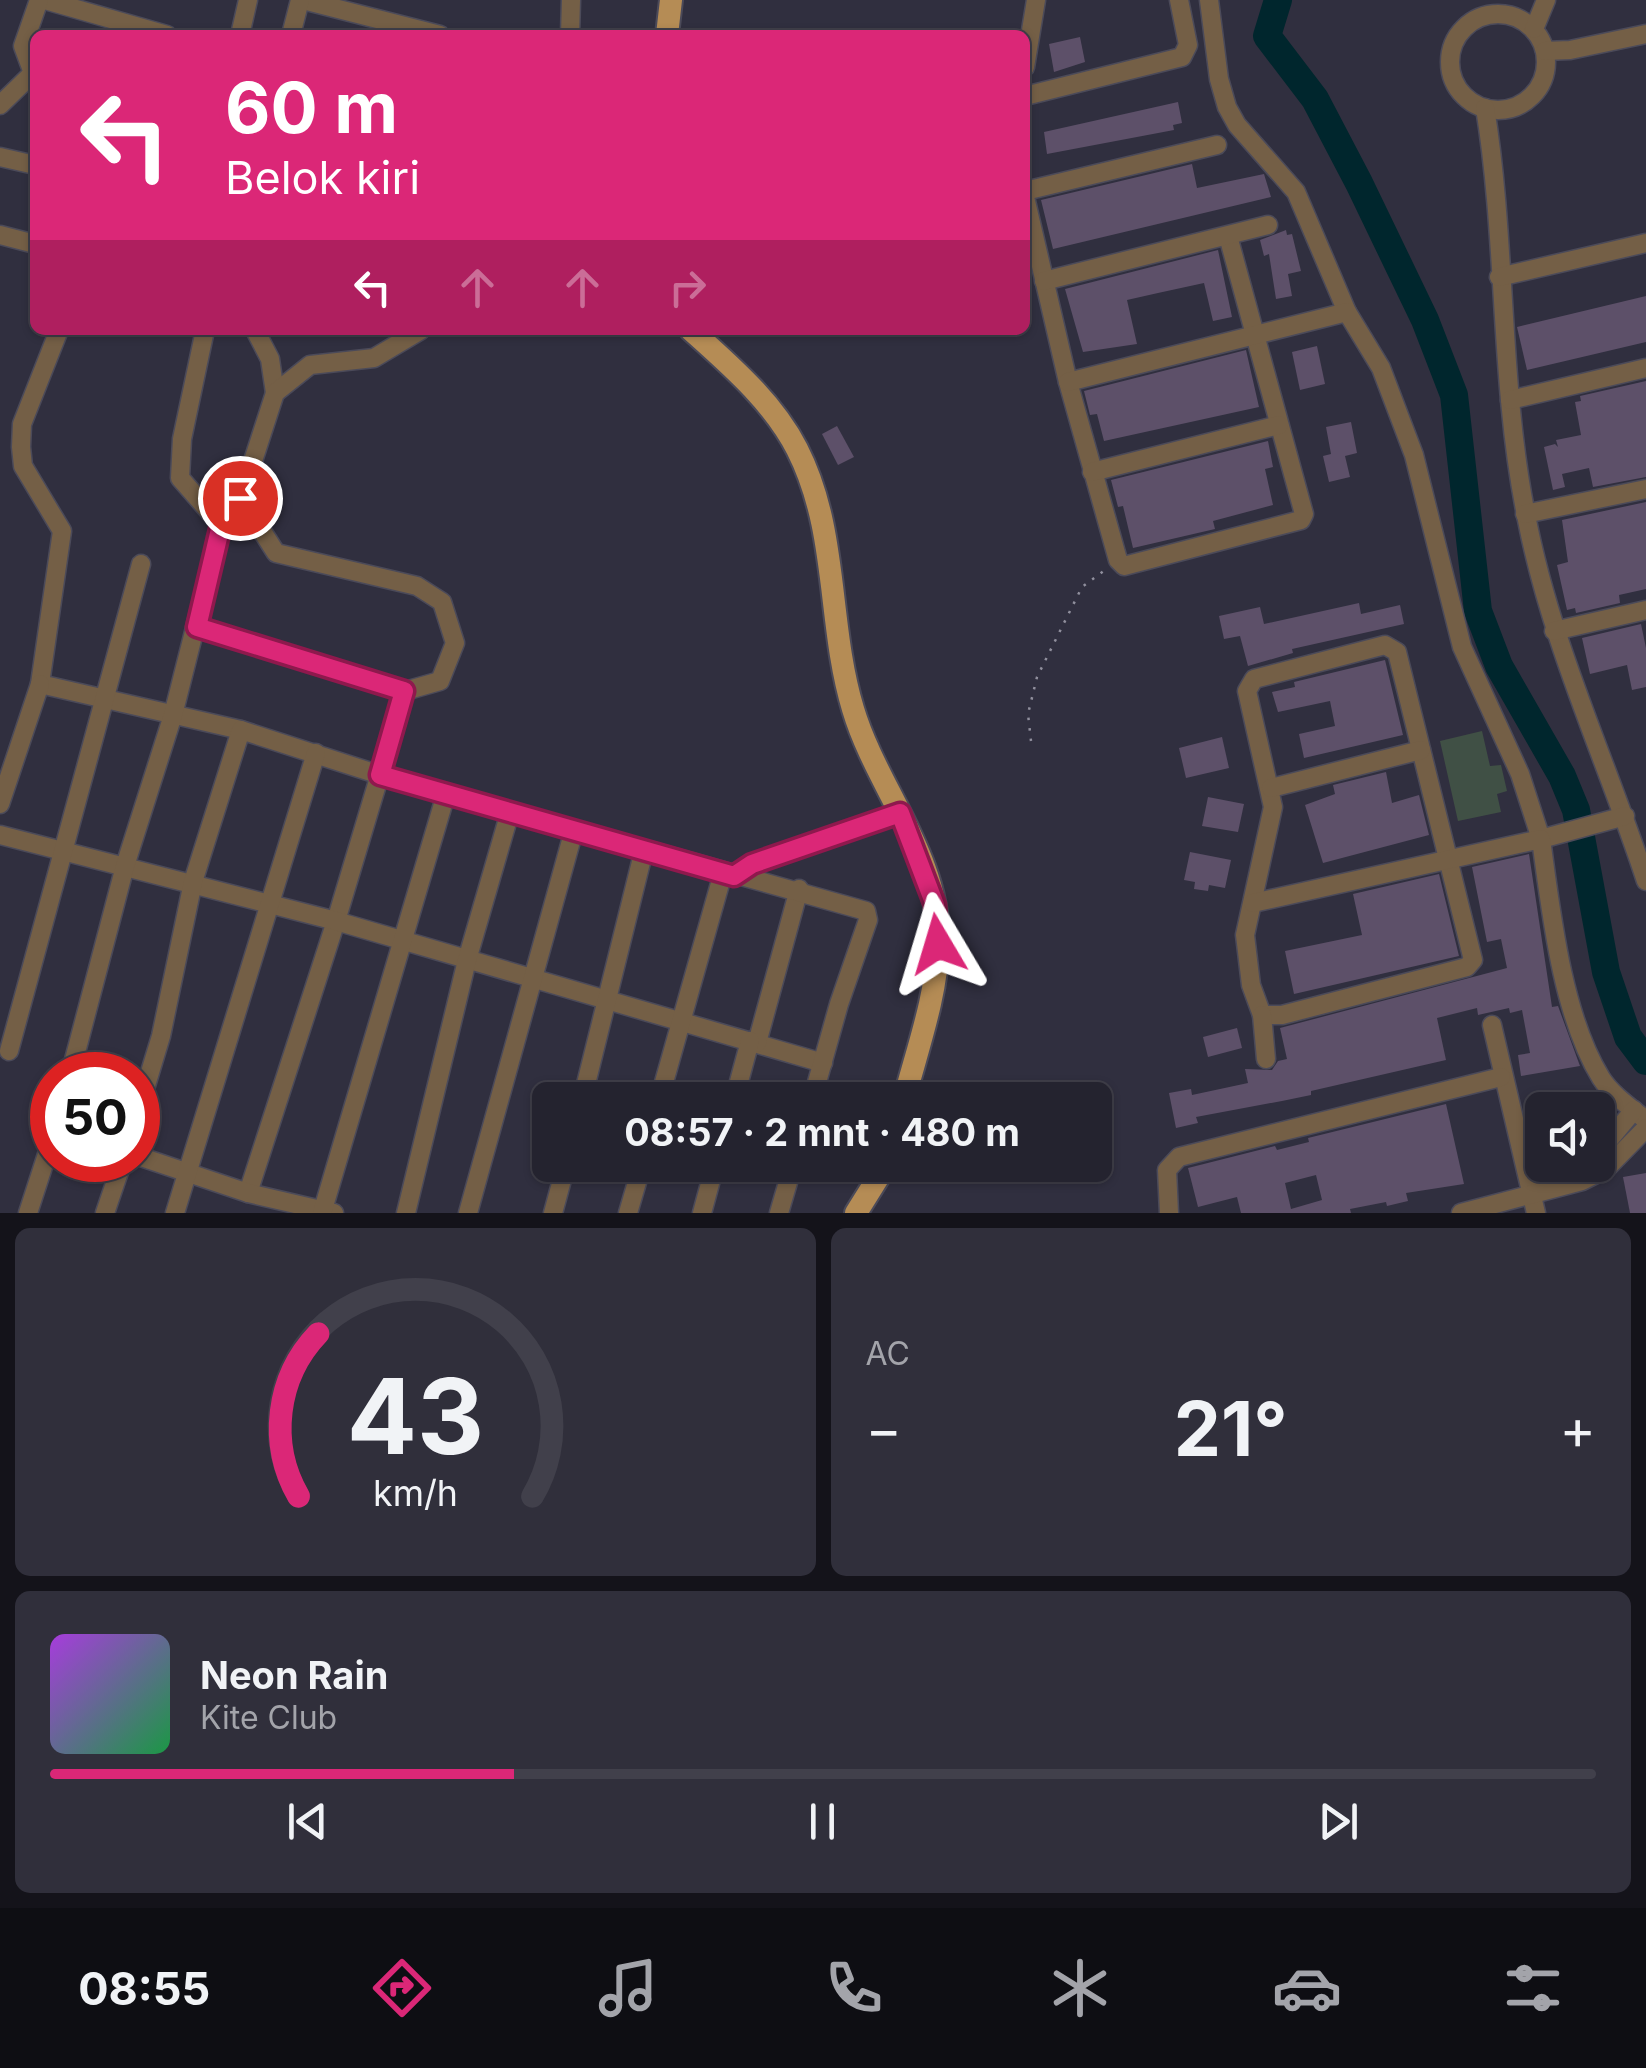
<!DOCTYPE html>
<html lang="id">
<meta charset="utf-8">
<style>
:root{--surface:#24232f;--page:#302f3b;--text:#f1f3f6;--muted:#a3a4aa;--line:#41404b;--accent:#db2777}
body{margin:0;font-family:Inter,sans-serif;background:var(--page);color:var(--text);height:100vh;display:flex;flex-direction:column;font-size:38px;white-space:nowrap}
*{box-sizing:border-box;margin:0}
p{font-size:32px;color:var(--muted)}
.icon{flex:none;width:55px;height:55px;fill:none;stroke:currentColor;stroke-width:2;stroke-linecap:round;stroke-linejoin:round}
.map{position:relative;height:1213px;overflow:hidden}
.details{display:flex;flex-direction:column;gap:15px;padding:15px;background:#14131a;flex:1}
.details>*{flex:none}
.hud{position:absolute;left:30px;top:30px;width:1000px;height:305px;border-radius:15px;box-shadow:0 2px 8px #0004,0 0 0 2px var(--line);background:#db2777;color:#fff;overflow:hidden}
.buttons{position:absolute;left:1525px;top:1092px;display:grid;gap:20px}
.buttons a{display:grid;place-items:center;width:90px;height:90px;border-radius:15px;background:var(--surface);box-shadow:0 2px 8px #0004,0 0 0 2px var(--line);font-size:50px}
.speed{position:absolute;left:30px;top:1052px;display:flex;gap:20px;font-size:50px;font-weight:700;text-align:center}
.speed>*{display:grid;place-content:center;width:130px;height:130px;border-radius:50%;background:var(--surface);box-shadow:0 2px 8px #0004,0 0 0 2px var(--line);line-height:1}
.speed .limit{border:15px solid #d22;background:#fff;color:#111}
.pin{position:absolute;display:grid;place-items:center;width:85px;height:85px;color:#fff;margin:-42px;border:5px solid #fff;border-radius:50%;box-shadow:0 2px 10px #0007}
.me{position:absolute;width:110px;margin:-55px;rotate:353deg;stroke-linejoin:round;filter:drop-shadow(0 0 8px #0008)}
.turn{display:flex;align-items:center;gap:35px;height:210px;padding:0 30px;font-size:45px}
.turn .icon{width:130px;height:130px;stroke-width:2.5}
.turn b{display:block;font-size:70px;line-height:85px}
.lanes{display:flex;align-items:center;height:95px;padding:0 30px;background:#0003;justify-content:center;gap:50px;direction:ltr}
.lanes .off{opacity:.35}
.big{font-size:75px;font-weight:700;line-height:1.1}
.details .card{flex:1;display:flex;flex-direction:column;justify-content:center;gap:15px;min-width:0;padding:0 35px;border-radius:15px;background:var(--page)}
.details .dial{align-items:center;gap:0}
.dial svg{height:260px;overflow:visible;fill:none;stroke:var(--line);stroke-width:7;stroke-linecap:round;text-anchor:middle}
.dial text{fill:var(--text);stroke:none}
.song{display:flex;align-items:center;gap:30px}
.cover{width:120px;height:120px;border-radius:15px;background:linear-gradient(135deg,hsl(280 70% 55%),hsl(140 70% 35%))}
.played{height:10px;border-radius:5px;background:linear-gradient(90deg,var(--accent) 30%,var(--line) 30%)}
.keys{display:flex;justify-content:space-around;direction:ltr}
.heat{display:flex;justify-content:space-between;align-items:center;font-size:55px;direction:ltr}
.details .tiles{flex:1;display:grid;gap:15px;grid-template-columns:1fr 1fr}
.card:last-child{grid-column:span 2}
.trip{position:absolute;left:532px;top:1082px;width:580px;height:100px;border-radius:15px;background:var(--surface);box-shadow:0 2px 8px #0004,0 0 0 2px var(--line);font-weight:700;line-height:100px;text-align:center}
.dock{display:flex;height:160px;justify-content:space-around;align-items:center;background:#0e0e13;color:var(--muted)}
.dock .icon{width:70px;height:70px}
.dock .current{color:var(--accent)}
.dock b{font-size:45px;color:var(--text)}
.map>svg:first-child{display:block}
.green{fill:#405045}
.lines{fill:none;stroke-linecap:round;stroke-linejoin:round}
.river{stroke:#00262d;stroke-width:28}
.building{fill:#5d5069;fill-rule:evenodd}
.minor-casing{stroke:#4b4a59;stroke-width:21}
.major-casing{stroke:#4b4a59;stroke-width:26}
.path{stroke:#908f9d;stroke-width:2.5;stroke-dasharray:2.5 8;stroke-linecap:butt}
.minor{stroke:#745f46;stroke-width:18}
.major{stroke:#b58c55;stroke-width:22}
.route-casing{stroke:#8e194d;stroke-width:25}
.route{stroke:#db2777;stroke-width:18}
</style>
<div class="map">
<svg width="1646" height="1213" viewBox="0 0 1646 1213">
<rect width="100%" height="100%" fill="#302f3f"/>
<path class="green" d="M1482 731 1490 766 1501 765 1507 791 1497 794 1501 812 1458 821 1440 741Z"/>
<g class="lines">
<path class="river" d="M1278 0 1267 36 1315 99 1359 183 1425 320 1454 395 1478 611 1499 666 1562 776 1576 810 1606 972 1628 1037 1646 1061"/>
</g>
<g class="building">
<path d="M1080 37 1085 62 1054 72 1049 44Z"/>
<path d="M1178 102 1182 123 1173 125 1174 130 1047 154 1044 132Z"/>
<path d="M1192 164 1197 188 1264 174 1271 197 1053 249 1041 200Z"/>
<path d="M1286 230 1287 235 1292 234 1301 271 1288 274 1292 296 1276 299 1269 254 1264 256 1260 240Z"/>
<path d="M1218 250 1232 317 1213 321 1204 283 1158 293 1127 300 1137 344 1083 352 1065 289Z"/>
<path d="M1646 296V342L1527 370 1517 327Z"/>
<path d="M1317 346 1325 384 1300 390 1292 352Z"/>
<path d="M1246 350 1259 407 1104 441 1097 414 1090 415 1084 391Z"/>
<path d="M1646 381V477L1593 487 1589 468 1562 474 1565 487 1553 490 1544 447 1555 444 1558 447 1556 440 1581 435 1575 402 1581 401 1580 396Z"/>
<path d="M1351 422 1357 453 1345 456 1350 477 1329 482 1323 456 1331 454 1326 427Z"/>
<path d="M837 426 854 457 838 465 822 434Z"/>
<path d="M1268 441 1273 467 1265 469 1273 505 1213 521 1215 529 1133 548 1123 506 1118 507 1111 480Z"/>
<path d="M1646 502V589L1619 595 1620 603 1576 613 1575 608 1567 610 1557 565 1568 562 1562 520Z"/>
<path d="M1359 603 1361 614 1400 605 1404 624 1292 649 1293 653 1248 666 1240 636 1224 639 1219 616 1260 607 1264 624Z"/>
<path d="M1641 624 1646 648V687L1632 690 1627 665 1590 674 1582 638Z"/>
<path d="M1385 660 1403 735 1304 758 1299 734 1335 726 1330 701 1278 712 1272 692 1295 687 1294 682Z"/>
<path d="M1222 737 1229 768 1186 778 1179 748Z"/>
<path d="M1386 772 1392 803 1419 795 1429 835 1323 863 1305 805 1335 794 1333 785Z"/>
<path d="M1208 797 1244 804 1238 832 1202 826Z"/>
<path d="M1190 852 1231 860 1225 888 1209 885 1208 891 1194 889 1195 882 1184 880Z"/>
<path d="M1529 854 1552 1007 1558 1006 1580 1066 1521 1076 1518 1055 1530 1053 1522 1010 1510 1013 1509 1008 1478 1015 1477 1008 1437 1018 1446 1060 1311 1091V1095L1282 1101 1196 1117 1198 1123 1176 1128 1169 1093 1191 1089 1192 1095 1248 1083 1245 1069 1272 1070 1278 1061 1287 1059 1280 1028 1507 968 1501 939 1487 942 1472 867Z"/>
<path d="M1439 874 1459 956 1294 994 1285 951 1362 935 1353 894Z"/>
<path d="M1237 1028 1242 1048 1208 1057 1203 1037Z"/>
<path d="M1446 1104 1464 1184 1406 1193 1408 1201 1387 1206 1386 1202 1350 1209 1351 1213H1241L1237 1197 1198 1207 1188 1168 1275 1146 1277 1150 1309 1142 1308 1138ZM1316 1175 1322 1200 1291 1209 1285 1183Z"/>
<path d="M1646 1173V1213H1630L1623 1177Z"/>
</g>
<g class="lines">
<g class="minor-casing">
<g id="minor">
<path d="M45 0 167 35"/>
<path d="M303 0 440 35"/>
<path d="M1209 0 1219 79 1227 107 1237 125 1296 192 1347 312"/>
<circle cx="1498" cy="62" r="48"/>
<path d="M1534 29 1546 0"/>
<path d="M240 35 248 0"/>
<path d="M291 35 300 0"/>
<path d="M570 35 571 0"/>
<path d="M1545 51 1570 50 1646 34"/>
<path d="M1025 67 1036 0"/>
<path d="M1025 96 1182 57 1188 45 1179 0"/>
<path d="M0 105 33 73 23 46 39 0"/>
<path d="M1485 108C1507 242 1499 381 1526 515 1550 642 1606 759 1646 881"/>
<path d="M0 157 35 165"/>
<path d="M1025 191 1217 145"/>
<path d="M1025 197 1068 382 1118 560 1124 566 1301 520 1304 514 1228 236"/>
<path d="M0 235 35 244"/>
<path d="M1499 277 1646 243"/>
<path d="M1044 281 1268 225"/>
<path d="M59 330 22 424 21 447 23 466 62 531 40 684 241 730"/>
<path d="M205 330 182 439 180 478 221 525"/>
<path d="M255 330 270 359 275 393"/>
<path d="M1068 382 1347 312 1381 368 1414 455 1462 647 1520 774 1541 839 1625 816"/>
<path d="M1510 400 1646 368"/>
<path d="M1092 472 1279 425"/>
<path d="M241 498 276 553 417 586 442 602 455 643 440 681 405 691"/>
<path d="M1525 514 1646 489"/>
<path d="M197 627 405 691 336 921 248 1193"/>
<path d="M1554 631 1646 610"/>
<path d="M1385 645 1397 652 1473 960 1467 967 1282 1015H1262L1251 985 1245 935 1273 807 1247 691 1254 679Z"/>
<path d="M1271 788 1421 750"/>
<path d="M0 804 40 684"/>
<path d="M0 835 336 921 823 1063"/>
<path d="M734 876 752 864 900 813"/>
<path d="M1253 903 1541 839C1551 912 1562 1015 1601 1078 1611 1094 1631 1108 1646 1120"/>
<path d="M1262 1015 1266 1059"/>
<path d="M1492 1025 1536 1213"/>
<path d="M757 1043 799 889"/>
<path d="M9 1051 141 564"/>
<path d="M70 1075 125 866 173 715 221 525 241 498 275 393 310 365 374 358 421 330"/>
<path d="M582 1100 644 850"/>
<path d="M659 1100 723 873"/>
<path d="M734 1100 750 1041"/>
<path d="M138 1112 161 1036 193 882 241 730 380 775 866 911 868 920 839 1004 812 1100"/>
<path d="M1598 1153 1634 1110"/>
<path d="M138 1156 248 1193 334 1213"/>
<path d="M28 1213 52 1139"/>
<path d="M105 1213 123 1160"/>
<path d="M175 1213 316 753"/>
<path d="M322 1213 446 794"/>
<path d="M406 1213 467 960 510 812"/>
<path d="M468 1213 574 830"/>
<path d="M553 1213 566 1165"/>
<path d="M628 1213 642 1165"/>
<path d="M702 1213 715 1165"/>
<path d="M779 1213 793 1165"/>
<path d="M1169 1213 1167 1170 1179 1157 1501 1077"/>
<path d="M1461 1213 1582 1181 1606 1169 1646 1128"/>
</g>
</g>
<g class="major-casing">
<g id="major">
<path d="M667 35 671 0"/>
<path d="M691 330C730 365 773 402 797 449 839 531 827 623 853 709 876 787 941 858 938 944 937 995 917 1050 904 1100"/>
<path d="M856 1213 886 1165"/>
</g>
</g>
<path class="path" d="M1031 741 1028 714 1037 677 1082 587 1105 570"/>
<use href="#minor" class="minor"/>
<use href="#major" class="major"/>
</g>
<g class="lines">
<g class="route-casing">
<path id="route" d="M240 498 221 525 197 627 404 691 380 775 734 876 752 864 900 813 935 905 938 944"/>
</g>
<use href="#route" class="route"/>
</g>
</svg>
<div class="buttons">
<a><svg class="icon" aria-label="sound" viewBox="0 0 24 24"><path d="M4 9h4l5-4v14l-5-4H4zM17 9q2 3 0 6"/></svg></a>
</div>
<div class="speed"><div class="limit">50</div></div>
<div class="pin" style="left:240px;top:498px;background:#d93025"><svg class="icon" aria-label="arrive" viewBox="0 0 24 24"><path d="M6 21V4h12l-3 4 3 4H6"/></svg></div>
<svg class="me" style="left:938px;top:944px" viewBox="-20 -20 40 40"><path d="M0-17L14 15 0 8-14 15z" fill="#db2777" stroke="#fff" stroke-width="4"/></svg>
<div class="trip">08:57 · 2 mnt · 480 m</div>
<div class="hud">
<div class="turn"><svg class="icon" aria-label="left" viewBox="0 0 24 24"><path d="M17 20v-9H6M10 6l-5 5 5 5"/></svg><div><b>60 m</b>Belok kiri</div></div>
<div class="lanes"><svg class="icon" aria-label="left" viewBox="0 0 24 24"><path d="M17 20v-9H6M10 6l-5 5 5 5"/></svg><svg class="icon off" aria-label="ahead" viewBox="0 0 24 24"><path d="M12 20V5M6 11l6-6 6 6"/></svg><svg class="icon off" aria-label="ahead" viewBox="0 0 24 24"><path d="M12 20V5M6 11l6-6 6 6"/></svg><svg class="icon off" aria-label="right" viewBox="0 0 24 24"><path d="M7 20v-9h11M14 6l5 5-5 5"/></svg></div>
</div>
</div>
<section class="details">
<div class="tiles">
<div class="card dial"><svg viewBox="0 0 100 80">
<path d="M14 69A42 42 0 1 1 86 69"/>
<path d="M14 69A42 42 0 0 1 20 19" stroke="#db2777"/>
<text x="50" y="56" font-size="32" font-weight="700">43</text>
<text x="50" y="72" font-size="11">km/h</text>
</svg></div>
<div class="card"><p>AC</p>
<div class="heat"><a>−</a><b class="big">21°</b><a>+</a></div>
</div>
<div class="card">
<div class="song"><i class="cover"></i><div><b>Neon Rain</b><p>Kite Club</p></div></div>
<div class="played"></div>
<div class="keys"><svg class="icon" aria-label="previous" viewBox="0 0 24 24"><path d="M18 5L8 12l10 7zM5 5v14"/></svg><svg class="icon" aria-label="pause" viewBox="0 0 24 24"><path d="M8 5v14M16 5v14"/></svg><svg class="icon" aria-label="next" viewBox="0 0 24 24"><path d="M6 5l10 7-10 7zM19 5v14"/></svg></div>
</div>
</div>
</section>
<nav class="dock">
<b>08:55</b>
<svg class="icon current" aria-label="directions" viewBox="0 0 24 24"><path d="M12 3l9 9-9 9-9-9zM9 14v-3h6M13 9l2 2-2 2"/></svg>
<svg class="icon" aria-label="music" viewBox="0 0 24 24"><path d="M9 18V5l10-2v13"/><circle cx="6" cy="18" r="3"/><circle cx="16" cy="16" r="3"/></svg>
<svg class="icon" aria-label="phone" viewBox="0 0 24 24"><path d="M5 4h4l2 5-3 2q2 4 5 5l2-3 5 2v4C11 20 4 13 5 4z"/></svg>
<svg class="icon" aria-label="climate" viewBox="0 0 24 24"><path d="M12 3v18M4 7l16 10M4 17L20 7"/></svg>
<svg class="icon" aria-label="car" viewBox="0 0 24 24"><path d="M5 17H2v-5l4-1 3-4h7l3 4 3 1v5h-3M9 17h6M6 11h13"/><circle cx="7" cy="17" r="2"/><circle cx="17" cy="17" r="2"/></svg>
<svg class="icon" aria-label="filters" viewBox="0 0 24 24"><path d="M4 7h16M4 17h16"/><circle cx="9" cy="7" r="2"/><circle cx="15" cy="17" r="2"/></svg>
</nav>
